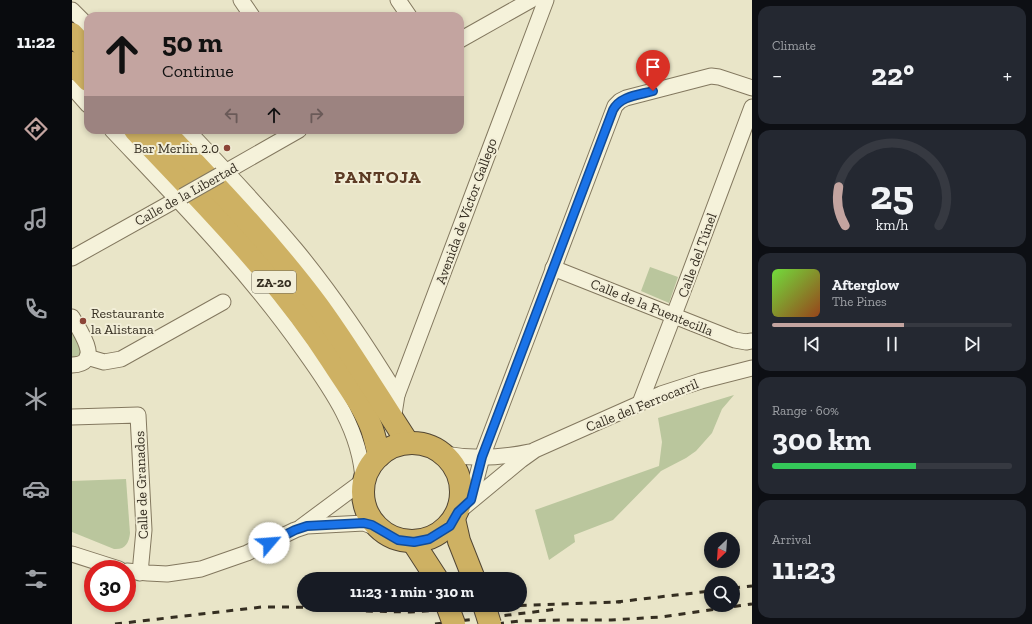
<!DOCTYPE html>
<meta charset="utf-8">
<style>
:root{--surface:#171b24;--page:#242831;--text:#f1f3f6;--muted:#9ea1a6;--line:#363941;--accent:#c3a4a0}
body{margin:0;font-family:"Zilla Slab",serif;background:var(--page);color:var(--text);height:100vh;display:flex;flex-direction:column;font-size:15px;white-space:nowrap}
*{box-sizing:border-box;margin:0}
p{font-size:13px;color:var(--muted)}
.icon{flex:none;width:22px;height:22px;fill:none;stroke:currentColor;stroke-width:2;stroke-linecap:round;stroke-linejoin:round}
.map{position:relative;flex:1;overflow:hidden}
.drawer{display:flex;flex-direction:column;gap:6px;padding:6px;background:#0d0f14;width:280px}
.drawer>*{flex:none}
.top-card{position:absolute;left:12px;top:12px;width:380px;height:122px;border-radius:12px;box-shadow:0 2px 6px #0003;background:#c3a4a0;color:#111;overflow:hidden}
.needle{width:26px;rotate:205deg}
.controls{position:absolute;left:632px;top:532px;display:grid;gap:8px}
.controls a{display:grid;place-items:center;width:36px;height:36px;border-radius:50%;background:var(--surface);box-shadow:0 2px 6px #0003;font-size:20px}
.speed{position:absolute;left:12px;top:560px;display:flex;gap:8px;font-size:20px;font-weight:700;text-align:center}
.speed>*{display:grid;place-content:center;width:52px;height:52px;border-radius:50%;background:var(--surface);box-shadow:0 2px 6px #0003;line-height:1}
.speed .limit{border:6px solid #d22;background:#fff;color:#111}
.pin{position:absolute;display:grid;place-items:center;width:34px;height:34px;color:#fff;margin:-41px -17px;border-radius:50% 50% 50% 0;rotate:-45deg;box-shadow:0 0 4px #0007}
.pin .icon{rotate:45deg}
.me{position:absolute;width:44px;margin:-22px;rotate:63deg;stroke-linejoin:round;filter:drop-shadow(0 0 3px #0008)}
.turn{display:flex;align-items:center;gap:14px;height:84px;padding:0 12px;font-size:18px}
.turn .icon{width:52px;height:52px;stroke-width:2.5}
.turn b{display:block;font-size:28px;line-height:34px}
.lanes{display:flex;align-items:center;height:38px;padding:0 12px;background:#0003;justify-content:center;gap:20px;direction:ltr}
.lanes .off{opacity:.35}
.big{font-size:30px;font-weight:700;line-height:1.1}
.drawer .widget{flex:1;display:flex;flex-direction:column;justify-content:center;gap:6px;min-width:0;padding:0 14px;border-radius:12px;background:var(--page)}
.drawer .dial{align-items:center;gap:0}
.dial svg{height:104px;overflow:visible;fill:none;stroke:var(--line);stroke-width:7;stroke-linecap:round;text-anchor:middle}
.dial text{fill:var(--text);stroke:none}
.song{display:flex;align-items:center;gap:12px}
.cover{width:48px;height:48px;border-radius:6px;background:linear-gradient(135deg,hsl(100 70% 55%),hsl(20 70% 35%))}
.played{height:4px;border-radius:2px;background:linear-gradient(90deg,var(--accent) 55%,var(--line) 55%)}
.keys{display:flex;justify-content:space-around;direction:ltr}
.heat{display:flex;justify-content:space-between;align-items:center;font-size:22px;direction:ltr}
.charge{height:6px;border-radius:3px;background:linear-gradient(90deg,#34c759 60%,var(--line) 0)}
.trip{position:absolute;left:225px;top:572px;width:230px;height:40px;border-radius:20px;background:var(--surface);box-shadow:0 2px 6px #0003;font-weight:700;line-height:40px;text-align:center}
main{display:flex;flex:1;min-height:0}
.menu{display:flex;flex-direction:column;width:72px;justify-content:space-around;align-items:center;background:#090b0e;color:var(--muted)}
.menu .icon{width:28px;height:28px}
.menu .on{color:var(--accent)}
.menu b{font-size:18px;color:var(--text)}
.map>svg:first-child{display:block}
.green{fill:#bac69d}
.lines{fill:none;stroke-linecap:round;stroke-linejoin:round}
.minor-casing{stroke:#83785f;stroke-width:17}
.highway-casing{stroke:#524633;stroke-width:24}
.minor{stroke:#f5f2da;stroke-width:15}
.highway{stroke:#ceb163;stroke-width:22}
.rail{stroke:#352e21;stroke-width:3;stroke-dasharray:7 7;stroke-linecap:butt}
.minor-bridge-casing{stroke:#83785f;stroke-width:17;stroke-linecap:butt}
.highway-bridge-casing{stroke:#524633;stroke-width:24;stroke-linecap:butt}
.minor-bridge{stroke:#f5f2da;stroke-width:15}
.highway-bridge{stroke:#ceb163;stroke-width:22}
.route-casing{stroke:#114b97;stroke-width:10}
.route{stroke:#1a73e8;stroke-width:7}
.poi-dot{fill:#8b4436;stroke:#f2eed7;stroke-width:1.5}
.labels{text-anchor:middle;stroke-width:4;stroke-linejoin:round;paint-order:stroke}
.shield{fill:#f2eed7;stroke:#6e6858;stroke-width:1}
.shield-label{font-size:13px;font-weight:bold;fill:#352e21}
.poi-label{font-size:14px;fill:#352e21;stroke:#f2eed7;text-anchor:end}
.street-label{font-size:14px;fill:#352e21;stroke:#f2eed7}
.district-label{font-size:18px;font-weight:bold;letter-spacing:1px;fill:#5d3b25;stroke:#f2eed7}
</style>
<main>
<nav class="menu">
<b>11:22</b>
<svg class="icon on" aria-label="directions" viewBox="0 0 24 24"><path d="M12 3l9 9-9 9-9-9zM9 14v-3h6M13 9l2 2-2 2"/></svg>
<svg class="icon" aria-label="music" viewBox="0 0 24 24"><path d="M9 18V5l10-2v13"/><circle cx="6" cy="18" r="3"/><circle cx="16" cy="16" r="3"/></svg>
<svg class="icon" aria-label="phone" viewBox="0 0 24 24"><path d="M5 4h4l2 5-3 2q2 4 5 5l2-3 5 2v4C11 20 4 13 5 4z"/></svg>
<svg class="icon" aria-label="climate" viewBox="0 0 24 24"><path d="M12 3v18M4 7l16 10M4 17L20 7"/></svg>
<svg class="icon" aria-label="car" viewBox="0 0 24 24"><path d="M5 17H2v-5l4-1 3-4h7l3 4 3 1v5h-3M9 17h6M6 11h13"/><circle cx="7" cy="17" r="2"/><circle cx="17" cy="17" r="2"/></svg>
<svg class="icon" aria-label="filters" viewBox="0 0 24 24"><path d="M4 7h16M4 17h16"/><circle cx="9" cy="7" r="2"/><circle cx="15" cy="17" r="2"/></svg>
</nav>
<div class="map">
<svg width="680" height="624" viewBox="0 0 680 624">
<rect width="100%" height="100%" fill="#e9e5c8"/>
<g class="green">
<path d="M578 267 606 277 597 303 569 291Z"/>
<path d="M0 326 11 349 8 355 3 358 0 357Z"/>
<path d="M662 395 650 409 640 433 624 451 614 458 589 471 541 520 502 535 503 542 477 560 463 510 587 466 590 442 586 418Z"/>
<path d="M54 479 58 533C57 543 53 550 42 549L0 532V481Z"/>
</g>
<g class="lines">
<g class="minor-casing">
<g id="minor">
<path d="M169 0 180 16"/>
<path d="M326 0 337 16"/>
<path d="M0 10 16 26"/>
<path d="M388 40 459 0"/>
<path d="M0 87 16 105"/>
<path d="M40 130C107 201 176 271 232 351 260 390 289 432 291 481L229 527"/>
<path d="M115 130C152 169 189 208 224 250 261 295 294 344 325 395"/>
<path d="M148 175 227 130"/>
<path d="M0 258 111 196"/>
<path d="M481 268 663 340 674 342 680 341"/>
<path d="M0 317C8 331 32 364 0 365"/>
<path d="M15 357 32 362 49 359 151 302"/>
<path d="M568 403 608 299 680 107"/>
<path d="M0 417 66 415 72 530 68 573"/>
<path d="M323 423 322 414 325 395 474 0"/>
<path d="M372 454C400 459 429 458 457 452"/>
<path d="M399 500 410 457 543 106 548 101 554 98 639 76 647 77 680 88"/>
<path d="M386 512 449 460 463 450 589 394 629 381 680 368"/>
<path d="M0 554 47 569"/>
<path d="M55 571 76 573 95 574 129 569 175 553 223 530 235 526 292 523 309 530"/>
</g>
</g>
<g class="highway-casing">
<g id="highway">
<path d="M0 34 16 51"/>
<path d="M0 63 16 80"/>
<path d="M63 130C133 204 205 276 260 361 274 383 291 405 300 429 303 438 305 447 307 456"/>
<path d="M91 130C145 187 199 243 246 306 278 350 306 397 336 443"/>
<circle cx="340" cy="492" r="49"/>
<path d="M382 519 387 541 402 579"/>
<path d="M341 542 365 579"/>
</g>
</g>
<use href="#minor" class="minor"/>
<use href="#highway" class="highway"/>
<g class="rail">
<path d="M661 588 680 586"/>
<path d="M544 602 639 591"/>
<path d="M43 624 190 607H218L257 608 292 611 338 612 433 606 549 602"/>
<path d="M363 624 486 609"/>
<path d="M425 624 447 621 488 620H539L589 617 680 604"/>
</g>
<g class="minor-bridge-casing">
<path id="minor-bridge" d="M111 196 148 175"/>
</g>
<g class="highway-bridge-casing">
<g id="highway-bridge">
<path d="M375 605 382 624"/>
<path d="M412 605 418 624"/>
</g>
</g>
<use href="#minor-bridge" class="minor-bridge"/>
<use href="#highway-bridge" class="highway-bridge"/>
</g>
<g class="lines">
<g class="route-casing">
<path id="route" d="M197 543 223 530 235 526 292 523 300 525 326 540 342 542 357 539 378 526 386 512 399 500 410 457 541 110C548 96 567 95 581 91"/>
</g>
<use href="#route" class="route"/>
</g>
<g class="poi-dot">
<circle cx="155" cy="148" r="4"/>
<circle cx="11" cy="321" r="4"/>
</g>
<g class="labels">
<rect class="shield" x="180" y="271" width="44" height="22" rx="3"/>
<g class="shield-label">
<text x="202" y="287">ZA-20</text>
</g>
<g class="poi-label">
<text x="147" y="153">Bar Merlin 2.0</text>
<text x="19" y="318" text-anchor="start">Restaurante<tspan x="19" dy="16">la Alistana</tspan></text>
</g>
<g class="street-label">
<text transform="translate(114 194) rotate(-29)" y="5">Calle de la Libertad</text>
<text transform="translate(394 211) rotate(-70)" y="5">Avenida de Víctor Gallego</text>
<text transform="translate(625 255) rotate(-70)" y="5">Calle del Túnel</text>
<text transform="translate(580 307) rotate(22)" y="5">Calle de la Fuentecilla</text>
<text transform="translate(570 405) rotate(-22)" y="5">Calle del Ferrocarril</text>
<text transform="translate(69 485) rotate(-92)" y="5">Calle de Granados</text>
</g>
<g class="district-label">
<text x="306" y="183">PANTOJA</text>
</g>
</g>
</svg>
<div class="controls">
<a><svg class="needle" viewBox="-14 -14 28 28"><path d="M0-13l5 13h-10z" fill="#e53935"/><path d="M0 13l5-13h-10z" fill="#9ea1a6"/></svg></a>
<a><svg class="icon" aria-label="search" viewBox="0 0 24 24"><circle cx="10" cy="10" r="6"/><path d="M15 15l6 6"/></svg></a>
</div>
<div class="speed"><div class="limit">30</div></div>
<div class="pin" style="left:581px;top:91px;background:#d93025"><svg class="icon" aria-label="arrive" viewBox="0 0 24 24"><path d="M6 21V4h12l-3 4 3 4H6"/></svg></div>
<svg class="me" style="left:197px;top:543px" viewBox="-20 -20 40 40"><circle r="19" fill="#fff"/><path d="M0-13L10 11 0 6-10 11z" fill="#1a73e8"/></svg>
<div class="trip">11:23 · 1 min · 310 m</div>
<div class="top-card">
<div class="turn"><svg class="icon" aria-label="ahead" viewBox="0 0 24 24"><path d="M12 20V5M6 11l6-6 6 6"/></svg><div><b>50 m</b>Continue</div></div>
<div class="lanes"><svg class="icon off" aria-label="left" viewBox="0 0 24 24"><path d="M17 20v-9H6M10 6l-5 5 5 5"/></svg><svg class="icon" aria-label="ahead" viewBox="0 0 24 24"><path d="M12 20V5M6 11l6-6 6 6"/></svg><svg class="icon off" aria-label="right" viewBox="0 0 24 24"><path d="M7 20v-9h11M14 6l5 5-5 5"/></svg></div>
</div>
</div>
<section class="drawer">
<div class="widget"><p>Climate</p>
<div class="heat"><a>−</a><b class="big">22°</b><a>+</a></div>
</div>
<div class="widget dial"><svg viewBox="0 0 100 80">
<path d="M14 69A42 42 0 1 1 86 69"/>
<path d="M14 69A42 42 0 0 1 9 39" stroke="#c3a4a0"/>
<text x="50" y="56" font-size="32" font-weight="700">25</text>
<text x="50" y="72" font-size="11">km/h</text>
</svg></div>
<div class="widget">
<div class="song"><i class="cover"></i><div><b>Afterglow</b><p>The Pines</p></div></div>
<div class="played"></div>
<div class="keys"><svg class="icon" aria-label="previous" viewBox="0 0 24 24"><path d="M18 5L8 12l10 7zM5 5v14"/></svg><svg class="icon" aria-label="pause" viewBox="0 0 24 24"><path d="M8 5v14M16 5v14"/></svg><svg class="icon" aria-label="next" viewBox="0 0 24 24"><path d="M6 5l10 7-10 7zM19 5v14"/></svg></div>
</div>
<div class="widget"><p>Range · 60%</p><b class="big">300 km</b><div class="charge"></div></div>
<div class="widget"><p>Arrival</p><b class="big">11:23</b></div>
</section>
</main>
